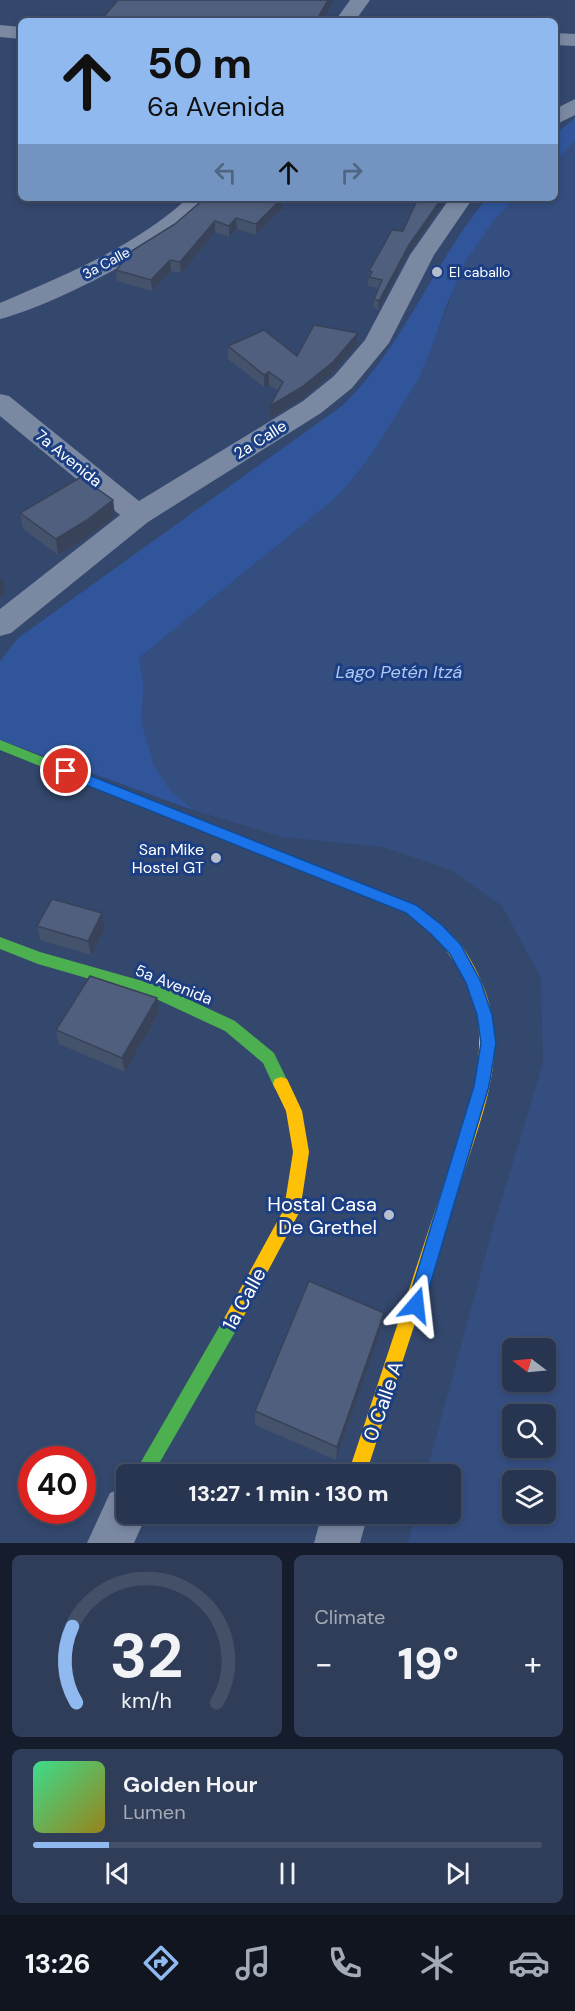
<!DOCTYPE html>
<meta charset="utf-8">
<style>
:root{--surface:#273551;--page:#2f3d58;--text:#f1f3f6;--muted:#a4abb7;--line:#435068;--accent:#90b9f0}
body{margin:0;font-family:"DM Sans",sans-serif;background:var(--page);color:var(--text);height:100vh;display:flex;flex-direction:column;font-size:22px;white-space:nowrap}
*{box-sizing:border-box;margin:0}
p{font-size:20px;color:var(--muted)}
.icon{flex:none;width:33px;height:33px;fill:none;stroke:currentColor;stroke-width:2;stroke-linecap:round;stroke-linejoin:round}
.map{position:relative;height:1543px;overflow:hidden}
.panel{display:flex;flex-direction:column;gap:12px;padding:12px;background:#151d2d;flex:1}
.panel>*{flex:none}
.hud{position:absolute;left:18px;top:18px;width:540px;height:183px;border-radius:9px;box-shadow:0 3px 9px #0003,0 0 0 2px var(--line);background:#90b9f0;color:#111;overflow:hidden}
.needle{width:39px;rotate:286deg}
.fabs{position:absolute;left:502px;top:1338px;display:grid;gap:12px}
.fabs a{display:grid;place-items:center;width:54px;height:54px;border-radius:9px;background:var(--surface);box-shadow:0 3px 9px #0003,0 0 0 2px var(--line);font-size:30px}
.speed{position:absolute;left:18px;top:1446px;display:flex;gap:12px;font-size:30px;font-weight:700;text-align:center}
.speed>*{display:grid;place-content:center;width:78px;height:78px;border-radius:50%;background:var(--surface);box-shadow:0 3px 9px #0003,0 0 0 2px var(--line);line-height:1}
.speed .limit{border:9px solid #d22;background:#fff;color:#111}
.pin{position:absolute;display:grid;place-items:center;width:51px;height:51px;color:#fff;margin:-26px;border:3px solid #fff;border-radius:50%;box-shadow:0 2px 6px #0007}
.me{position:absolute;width:66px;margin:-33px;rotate:17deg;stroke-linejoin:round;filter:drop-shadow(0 0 4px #0008)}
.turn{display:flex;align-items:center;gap:21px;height:126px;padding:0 30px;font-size:27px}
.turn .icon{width:78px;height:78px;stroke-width:2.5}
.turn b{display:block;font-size:42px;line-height:51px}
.lanes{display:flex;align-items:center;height:57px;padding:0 30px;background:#0003;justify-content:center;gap:30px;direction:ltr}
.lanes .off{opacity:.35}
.big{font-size:45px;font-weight:800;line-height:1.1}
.panel .card{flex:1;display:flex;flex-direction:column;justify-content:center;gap:9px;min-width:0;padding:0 21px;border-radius:9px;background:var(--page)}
.panel .dial{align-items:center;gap:0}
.dial svg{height:156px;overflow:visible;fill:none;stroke:var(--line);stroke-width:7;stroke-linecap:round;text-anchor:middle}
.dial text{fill:var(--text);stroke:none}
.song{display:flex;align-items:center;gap:18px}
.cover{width:72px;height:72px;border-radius:9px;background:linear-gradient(135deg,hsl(150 70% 55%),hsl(50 70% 35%))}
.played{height:6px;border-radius:3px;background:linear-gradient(90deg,var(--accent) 15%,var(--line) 15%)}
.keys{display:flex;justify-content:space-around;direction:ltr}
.heat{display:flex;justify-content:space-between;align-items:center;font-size:33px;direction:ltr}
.panel .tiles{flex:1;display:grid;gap:12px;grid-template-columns:1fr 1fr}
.card:last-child{grid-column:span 2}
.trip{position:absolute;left:116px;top:1464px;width:345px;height:60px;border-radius:9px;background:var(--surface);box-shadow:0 3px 9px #0003,0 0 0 2px var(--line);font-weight:800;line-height:60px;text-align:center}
.dock{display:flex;height:96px;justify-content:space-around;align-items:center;background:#101520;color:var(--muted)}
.dock .icon{width:42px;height:42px}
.dock .selected{color:var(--accent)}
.dock b{font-size:27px;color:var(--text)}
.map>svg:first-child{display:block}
.green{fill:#30559b}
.water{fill:#354e80;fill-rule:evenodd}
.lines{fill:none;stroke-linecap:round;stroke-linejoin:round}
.street{fill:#7a88a2;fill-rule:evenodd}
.fast{fill:#4caf50;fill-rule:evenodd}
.slow{fill:#ffc107;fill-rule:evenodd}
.wall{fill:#45526c}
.shaded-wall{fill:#384258}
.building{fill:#505f7d;stroke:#384258;stroke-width:1.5}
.route{fill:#1a73e8;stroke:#114b97;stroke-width:1.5}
.poi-dot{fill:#b8bfcc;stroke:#1c3f84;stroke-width:2}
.labels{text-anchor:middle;stroke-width:6;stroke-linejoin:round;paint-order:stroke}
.far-street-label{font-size:14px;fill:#fff;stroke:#1c3f84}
.far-poi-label{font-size:14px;fill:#fff;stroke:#1c3f84;text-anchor:start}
.street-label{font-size:16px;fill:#fff;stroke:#1c3f84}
.poi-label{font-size:16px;fill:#fff;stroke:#1c3f84;text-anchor:end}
.water-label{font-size:18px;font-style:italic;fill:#afc7f2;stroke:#1c3f84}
.near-poi-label{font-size:20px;fill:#fff;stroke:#1c3f84;text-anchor:end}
.near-street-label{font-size:20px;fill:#fff;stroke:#1c3f84}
</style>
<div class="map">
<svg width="575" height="1543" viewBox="0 0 575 1543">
<rect width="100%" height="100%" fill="#34476c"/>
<g class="green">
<path d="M575 118V141L555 162V134Z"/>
<path d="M487 198H515C488 227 464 265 448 302 438 326 432 352 421 376 400 419 369 461 337 497L139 658 144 684 141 720 193 810 0 740V661L18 638 343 405C404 346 433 263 487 198Z"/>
</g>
<path class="water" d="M575 141V1543H408L416 1514H450V1474H426L493 1228 543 1063 541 978 502 906 451 870 383 847 282 837 193 810 171 792 153 764 141 720 144 684 139 658 337 497 364 466 419 378 465 262 494 220 515 198H555V162ZM513 1348H546V1382H513ZM513 1414H546V1448H513ZM513 1480H546V1514H513Z"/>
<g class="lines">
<g class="street">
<path d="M350 0H370L355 21H335Z"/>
<path d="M0 25 21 27V39L0 37Z"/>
<path d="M555 33 575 34V46L555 45Z"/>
<path d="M575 99V115L555 125V109Z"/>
<path d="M188 198H213C184 240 50 307 0 319V303C67 274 134 247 188 198Z"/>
<path d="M450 198H473L434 255 389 343 352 388 321 413 148 522 11 633 0 636V609L120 515 0 416V394L9 396 139 501 303 401 334 376 365 340 410 255Z"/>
<path d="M126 1486V1514H147L134 1543H87L110 1493Z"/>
<path d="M322 1514H368L360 1543H314Z"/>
</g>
<g class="fast">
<path d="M0 740 416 905 451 934 453 938 451 942 446 944 441 942 406 913 0 750Z"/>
<path d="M0 937 40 952 160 986 235 1021 274 1053 289 1084 287 1089 281 1091 275 1089 263 1063 225 1031 152 997 38 964 0 949Z"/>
<path d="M232 1312 238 1315 241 1321 238 1327 153 1474H134L226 1315Z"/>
</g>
<g class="slow">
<path d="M446 932C457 936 465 950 470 959 504 1017 498 1065 479 1126L366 1474H348L463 1126C479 1076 489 1026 464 977 457 963 445 952 439 938L441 934Z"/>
<path d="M281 1077 287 1079 302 1111 309 1152 300 1211 238 1327 232 1330 226 1327 223 1321 226 1315 284 1209 293 1152 286 1111 273 1084 275 1079Z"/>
</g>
</g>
<g class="wall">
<path d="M418 198H447L408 254 378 310 373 307 374 299 378 288 368 286 369 271 403 231Z"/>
<path d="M282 209 256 235 237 229 229 237 215 232 181 273 171 271 152 291 117 281 116 270 175 224Z"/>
<path d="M358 333 357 345 332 374 302 399 270 418 279 391 269 385 264 387 228 359V346L297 356Z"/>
<path d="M113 500 115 516 89 536 58 555 23 529 20 513Z"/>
<path d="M102 913 105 928 91 955 40 940 37 926Z"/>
<path d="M157 998 159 1012 125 1072 59 1044 56 1030Z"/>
<path d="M382 1328 336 1460 255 1425V1411Z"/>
</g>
<g class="shaded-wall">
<path d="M328 0H334L322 21H316Z"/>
<path d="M282 198V209L256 235V224Z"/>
<path d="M442 198H447L408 254 378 310 379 301 409 245Z"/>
<path d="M236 218 237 229 229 237V226Z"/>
<path d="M215 221V232L181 273 180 262Z"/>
<path d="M170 260 171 271 152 291 151 280Z"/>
<path d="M358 333 357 345 332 374 302 399 270 418V406Z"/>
<path d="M269 372V385L264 387V375Z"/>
<path d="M113 500 115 516 89 536 58 555 56 539Z"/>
<path d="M2 577 5 593 0 598V579Z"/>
<path d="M102 913 105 928 91 955 88 941Z"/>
<path d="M157 998 159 1012 125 1072 122 1058Z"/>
<path d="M384 1313 382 1328 336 1460 337 1447Z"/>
</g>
<g class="building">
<path d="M118 0H328L316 21H100Z"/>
<path d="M205 198H282L256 224 236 218 229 226 215 221 180 262 170 260 151 280 116 270 133 250 175 224Z"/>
<path d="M418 198H442L409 245 379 301 374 299 382 280 369 277 372 272 369 271 392 230 403 231Z"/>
<path d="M314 325 358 333 333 362 302 387 270 406 283 382 269 372 264 375 228 346 264 330 297 356Z"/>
<path d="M81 477 113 500 87 520 56 539 20 513Z"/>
<path d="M52 899 102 913 88 941 37 926Z"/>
<path d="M90 976 157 998 122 1058 56 1030Z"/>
<path d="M309 1281 384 1313 337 1447 255 1411Z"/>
</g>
<path class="route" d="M66 766 416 905 442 925 461 945 481 982 492 1015 496 1043 489 1086 422 1312 416 1314 409 1312 407 1305 474 1086 481 1043 477 1015 466 983 450 954 431 934 406 913 61 775 59 771Z"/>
<g class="poi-dot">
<circle cx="437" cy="272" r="6"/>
<circle cx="216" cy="858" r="6"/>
<circle cx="389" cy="1215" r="6"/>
</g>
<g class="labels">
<g class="far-street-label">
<text transform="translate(106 263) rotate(-28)" y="5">3a Calle</text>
</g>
<g class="far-poi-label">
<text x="449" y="277">El caballo</text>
</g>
<g class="street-label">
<text transform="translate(260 439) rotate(-32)" y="6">2a Calle</text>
<text transform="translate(69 458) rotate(39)" y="6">7a Avenida</text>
<text transform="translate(174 984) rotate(22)" y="6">5a Avenida</text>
</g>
<g class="poi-label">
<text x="204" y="855">San Mike<tspan x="204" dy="18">Hostel GT</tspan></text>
</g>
<g class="water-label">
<text x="399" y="678">Lago Petén Itzá</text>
</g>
<g class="near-poi-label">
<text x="377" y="1211">Hostal Casa<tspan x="377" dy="23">De Grethel</tspan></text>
</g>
<g class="near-street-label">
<text transform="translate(244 1299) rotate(-61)" y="7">1a Calle</text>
<text transform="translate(383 1401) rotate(-71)" y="7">0 Calle A</text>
</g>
</g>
</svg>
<div class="fabs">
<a><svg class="needle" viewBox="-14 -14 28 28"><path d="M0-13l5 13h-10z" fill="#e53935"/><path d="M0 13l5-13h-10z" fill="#a4abb7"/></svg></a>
<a><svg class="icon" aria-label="search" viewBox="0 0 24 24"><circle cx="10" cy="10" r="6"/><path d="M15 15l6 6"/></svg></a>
<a><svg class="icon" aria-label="layers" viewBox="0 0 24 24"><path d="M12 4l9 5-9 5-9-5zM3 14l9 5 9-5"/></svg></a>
</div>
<div class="speed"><div class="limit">40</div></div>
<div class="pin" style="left:66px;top:771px;background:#d93025"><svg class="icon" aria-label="arrive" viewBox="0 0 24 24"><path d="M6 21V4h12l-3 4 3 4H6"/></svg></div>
<svg class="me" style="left:416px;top:1305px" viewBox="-20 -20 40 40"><path d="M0-17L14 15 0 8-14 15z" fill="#1a73e8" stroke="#fff" stroke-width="4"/></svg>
<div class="trip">13:27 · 1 min · 130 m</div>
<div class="hud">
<div class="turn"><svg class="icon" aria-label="ahead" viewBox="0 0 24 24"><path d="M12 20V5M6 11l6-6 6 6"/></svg><div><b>50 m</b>6a Avenida</div></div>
<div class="lanes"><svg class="icon off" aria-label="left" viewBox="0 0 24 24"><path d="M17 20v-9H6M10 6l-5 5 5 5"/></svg><svg class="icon" aria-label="ahead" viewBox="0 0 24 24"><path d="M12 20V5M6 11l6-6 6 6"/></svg><svg class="icon off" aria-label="right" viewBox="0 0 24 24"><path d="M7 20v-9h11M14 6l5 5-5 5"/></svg></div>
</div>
</div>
<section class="panel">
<div class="tiles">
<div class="card dial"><svg viewBox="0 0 100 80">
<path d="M14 69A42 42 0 1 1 86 69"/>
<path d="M14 69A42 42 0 0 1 12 30" stroke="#90b9f0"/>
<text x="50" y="56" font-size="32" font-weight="700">32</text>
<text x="50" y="72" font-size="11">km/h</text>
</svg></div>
<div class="card"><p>Climate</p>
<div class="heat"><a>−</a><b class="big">19°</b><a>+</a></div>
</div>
<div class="card">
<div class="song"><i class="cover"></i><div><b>Golden Hour</b><p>Lumen</p></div></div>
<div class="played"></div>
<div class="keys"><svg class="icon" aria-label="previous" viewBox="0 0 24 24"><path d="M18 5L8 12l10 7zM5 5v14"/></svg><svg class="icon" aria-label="pause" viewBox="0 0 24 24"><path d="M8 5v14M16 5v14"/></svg><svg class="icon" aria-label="next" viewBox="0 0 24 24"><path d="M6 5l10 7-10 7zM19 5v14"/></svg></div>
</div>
</div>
</section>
<nav class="dock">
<b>13:26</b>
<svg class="icon selected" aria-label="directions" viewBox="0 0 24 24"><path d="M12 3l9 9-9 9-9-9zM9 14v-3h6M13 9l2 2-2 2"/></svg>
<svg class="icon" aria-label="music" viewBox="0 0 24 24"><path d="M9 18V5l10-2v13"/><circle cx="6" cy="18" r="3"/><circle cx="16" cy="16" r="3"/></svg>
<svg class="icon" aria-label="phone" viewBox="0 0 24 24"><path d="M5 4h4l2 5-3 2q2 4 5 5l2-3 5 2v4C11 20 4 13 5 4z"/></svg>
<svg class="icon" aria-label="climate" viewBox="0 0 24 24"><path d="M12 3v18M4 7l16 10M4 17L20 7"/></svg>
<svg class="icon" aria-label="car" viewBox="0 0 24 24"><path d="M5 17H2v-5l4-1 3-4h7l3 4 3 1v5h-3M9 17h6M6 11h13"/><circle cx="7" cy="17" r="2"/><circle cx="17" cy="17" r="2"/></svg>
</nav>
